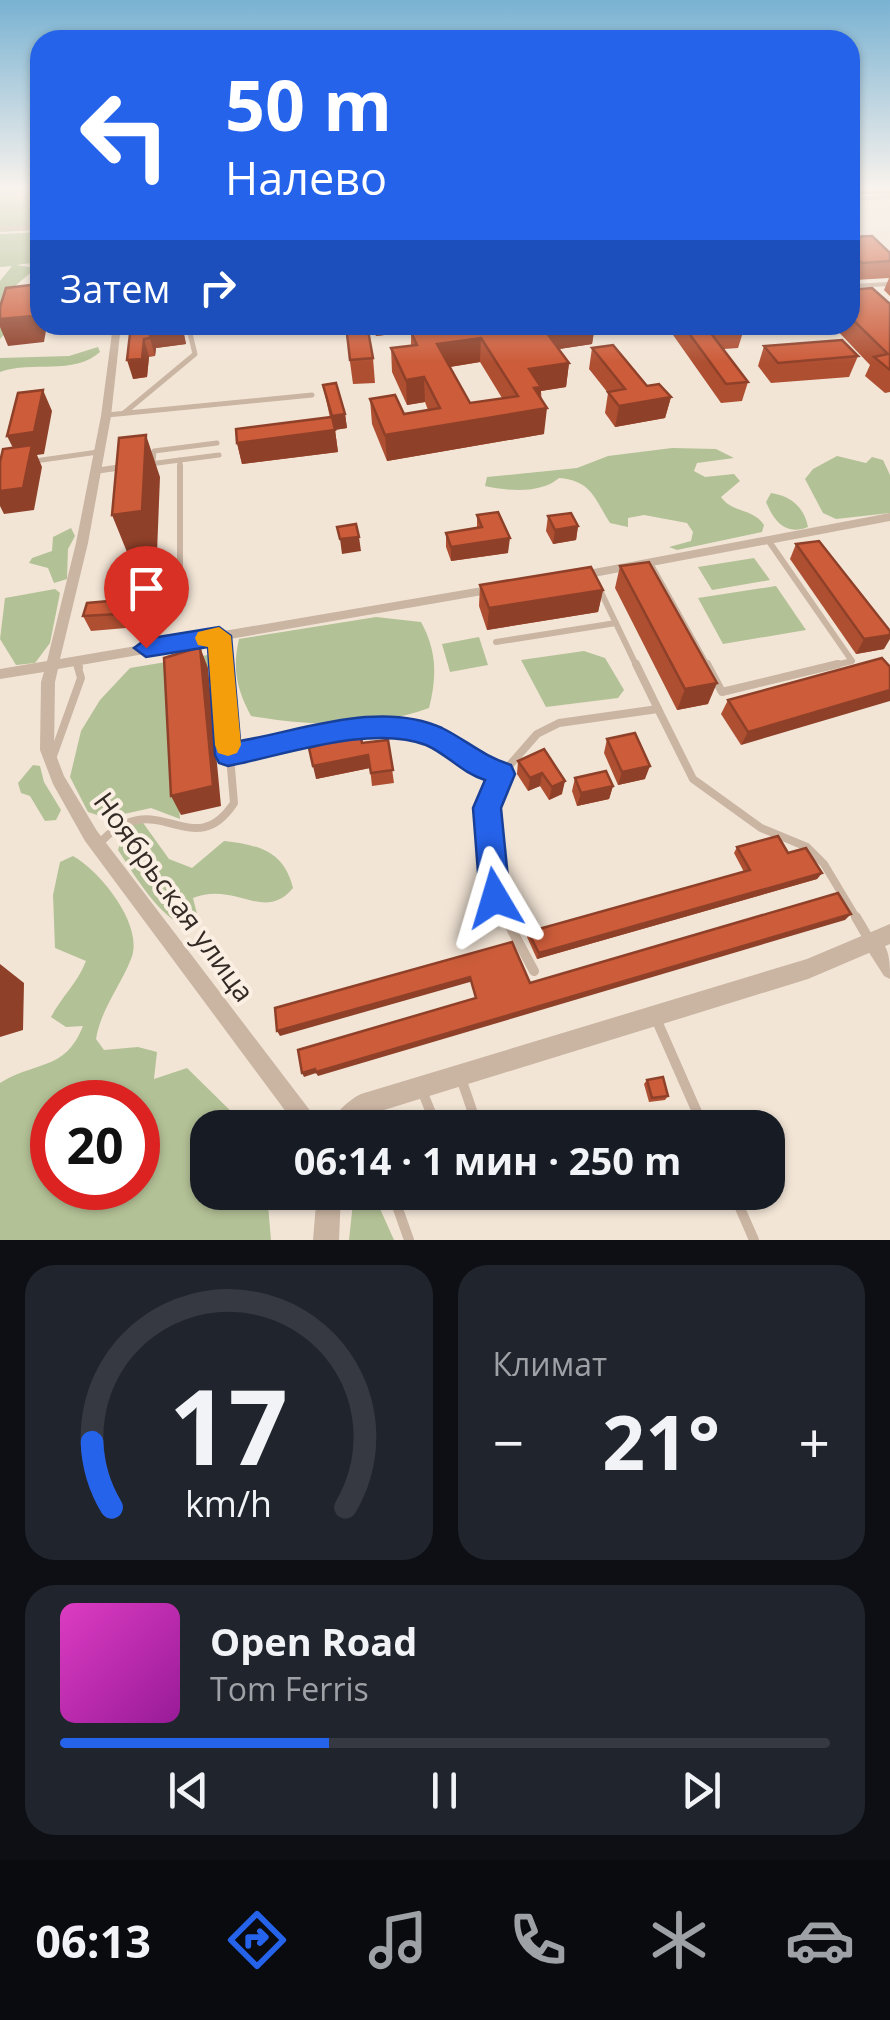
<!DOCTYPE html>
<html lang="ru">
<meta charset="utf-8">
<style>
:root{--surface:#171b24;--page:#20242c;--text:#f1f3f6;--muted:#9ea1a6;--line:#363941;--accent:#2563eb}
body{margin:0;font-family:"Open Sans",sans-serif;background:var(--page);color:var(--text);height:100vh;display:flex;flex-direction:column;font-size:38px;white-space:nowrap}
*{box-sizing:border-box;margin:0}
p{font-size:32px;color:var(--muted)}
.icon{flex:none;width:55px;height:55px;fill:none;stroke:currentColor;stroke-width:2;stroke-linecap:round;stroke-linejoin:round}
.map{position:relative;height:1240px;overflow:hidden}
.side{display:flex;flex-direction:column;gap:25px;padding:25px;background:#0d0f14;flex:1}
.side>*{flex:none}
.top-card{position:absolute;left:30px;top:30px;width:830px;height:305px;border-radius:30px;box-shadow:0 2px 8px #0004;background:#2563eb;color:#fff;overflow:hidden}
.speed{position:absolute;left:30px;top:1080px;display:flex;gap:20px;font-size:50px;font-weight:700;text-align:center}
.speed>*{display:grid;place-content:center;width:130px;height:130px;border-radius:50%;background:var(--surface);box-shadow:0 2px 8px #0004;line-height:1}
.speed .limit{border:15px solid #d22;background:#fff;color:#111}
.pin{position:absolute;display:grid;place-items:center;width:85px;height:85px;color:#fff;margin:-102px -42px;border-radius:50% 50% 50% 0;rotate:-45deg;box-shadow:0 0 10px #0007}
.pin .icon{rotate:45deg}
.me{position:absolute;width:110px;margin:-55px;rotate:353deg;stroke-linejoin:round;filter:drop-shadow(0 0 8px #0008)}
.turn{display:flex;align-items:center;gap:35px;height:210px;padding:0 30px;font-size:45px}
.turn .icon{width:130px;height:130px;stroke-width:2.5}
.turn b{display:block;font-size:70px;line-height:85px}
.then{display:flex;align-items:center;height:95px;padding:0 30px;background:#0003;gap:20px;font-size:38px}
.big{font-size:75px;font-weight:700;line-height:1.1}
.side .widget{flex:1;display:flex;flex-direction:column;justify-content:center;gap:15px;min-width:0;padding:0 35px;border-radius:30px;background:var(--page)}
.side .dial{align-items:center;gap:0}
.dial svg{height:260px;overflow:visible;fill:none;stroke:var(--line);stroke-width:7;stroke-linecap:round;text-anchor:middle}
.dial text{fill:var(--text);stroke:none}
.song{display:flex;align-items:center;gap:30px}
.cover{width:120px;height:120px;border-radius:15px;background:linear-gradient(135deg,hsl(310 70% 55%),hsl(300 70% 35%))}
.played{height:10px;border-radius:5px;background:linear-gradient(90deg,var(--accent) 35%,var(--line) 35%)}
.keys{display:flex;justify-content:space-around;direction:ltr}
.heat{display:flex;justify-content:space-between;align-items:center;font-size:55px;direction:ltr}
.side .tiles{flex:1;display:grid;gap:25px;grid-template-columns:1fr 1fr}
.widget:last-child{grid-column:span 2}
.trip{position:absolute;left:190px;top:1110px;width:595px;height:100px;border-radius:30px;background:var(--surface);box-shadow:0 2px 8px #0004;font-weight:700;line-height:100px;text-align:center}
.dock{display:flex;height:160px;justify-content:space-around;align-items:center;background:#090b0e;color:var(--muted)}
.dock .icon{width:70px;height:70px}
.dock .active{color:var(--accent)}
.dock b{font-size:45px;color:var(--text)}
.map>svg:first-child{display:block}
.green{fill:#b3c196;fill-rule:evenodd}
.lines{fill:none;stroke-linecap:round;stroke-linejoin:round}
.service-far4{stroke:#cab4a2;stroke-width:4}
.service-far3{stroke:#cab4a2;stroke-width:5}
.service-far2{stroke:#cab4a2;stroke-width:6}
.service-far1{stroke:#cab4a2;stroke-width:8}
.service{stroke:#cab4a2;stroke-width:10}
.minor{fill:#cab4a2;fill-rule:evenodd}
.tertiary{fill:#cab4a2;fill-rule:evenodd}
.wall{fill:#af4f32;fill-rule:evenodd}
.shaded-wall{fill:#8f4029}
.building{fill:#cc5c3a;stroke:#8f4029;stroke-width:2.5;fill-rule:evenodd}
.route{fill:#2563eb;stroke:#184099;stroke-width:2.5}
.slow{fill:#f59e0b}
.labels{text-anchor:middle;stroke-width:8;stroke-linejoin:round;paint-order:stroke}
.street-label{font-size:28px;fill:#342a25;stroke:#faefe2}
</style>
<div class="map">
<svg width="890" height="1240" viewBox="0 0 890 1240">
<rect width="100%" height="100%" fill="#f2e5d6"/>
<g class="green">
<path d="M0 190H33L38 230 0 232Z"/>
<path d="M40 232V262L16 265 36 268 7 293 9 329 0 339V281L12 266 0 267V234Z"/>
<path d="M98 347 100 352C73 376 33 360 0 372V358L69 356Z"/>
<path d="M672 448 716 449 734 458 697 463 694 471 705 477 734 474 740 481 721 497C732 513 753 508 764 525L762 532 677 550 669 547 691 541 693 532 687 523 644 515 628 518V527L610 523C594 498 592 481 559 478 541 494 507 491 485 486L487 477 577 468 608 456Z"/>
<path d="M837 456 866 463 872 457 883 460 890 475V513L836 519 823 513 805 479 813 469Z"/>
<path d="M771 493C791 496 804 507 808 527 785 536 774 521 766 502Z"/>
<path d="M71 528 75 536 68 549 67 579 54 583 48 568 29 563 32 558 52 551 53 537Z"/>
<path d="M754 558 770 580 712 590 698 567Z"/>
<path d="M776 586 806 630 723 644 698 598Z"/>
<path d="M55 589 60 593 50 643 35 663 16 665 0 639 5 598Z"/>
<path d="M376 617 421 622C437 651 437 677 429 708 371 729 311 726 251 716 237 690 232 669 239 639Z"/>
<path d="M479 637 488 665 450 672 442 644Z"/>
<path d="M584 651 605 658 624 690 618 698 546 707 521 660Z"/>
<path d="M208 655 210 667 169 675 180 819 151 808 106 818 88 812 70 777 81 731 100 700 130 668Z"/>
<path d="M33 765 40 766 44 782 61 810 56 820 45 821 30 796 21 793 18 783Z"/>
<path d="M141 820 169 859 192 868 224 841C259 845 284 851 293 888 264 923 236 881 193 898L197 914 186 925C162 922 131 870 118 850L127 823Z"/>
<path d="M73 856C100 871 145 926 131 959 120 987 101 1009 96 1039L104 1050 138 1047 157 1052 154 1079 187 1068 247 1127 208 1128V1192L267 1193 271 1240H0V1083C38 1060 65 1071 83 1026L66 1027 51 1017C62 996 77 984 86 961L55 948 53 895 60 862ZM138 1102V1188H52V1102Z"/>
<path d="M354 1193H373L394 1240H349Z"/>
</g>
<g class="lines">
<g class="service-far4">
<path d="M850 199 890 197"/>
<path d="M0 229 40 227"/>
<path d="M851 286 890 284"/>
</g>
<g class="service-far3">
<path d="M124 413 195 354 188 325"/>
<path d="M107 415 312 395"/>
<path d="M180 460 219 455"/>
<path d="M35 461 98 452"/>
<path d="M153 462 154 451 217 443"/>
<path d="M150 464 180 460V469"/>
<path d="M111 469 122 467"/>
</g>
<g class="service-far2">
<path d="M180 466V603"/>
<path d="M95 471 122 467"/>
<path d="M768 540 852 661 828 667"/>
<path d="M650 563 708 667"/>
<path d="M599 588 637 667"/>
<path d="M219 636 222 667"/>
<path d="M496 642 616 623"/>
<path d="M74 661 80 667"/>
</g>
<g class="service-far1">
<path d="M636 664 658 709"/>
<path d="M707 664 722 692 838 664"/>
<path d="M228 755C286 744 380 711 435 736 461 749 471 764 502 774"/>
<path d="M53 756 81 678 77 664"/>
<path d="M98 845C155 780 192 867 234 803L222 664"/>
<path d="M506 919 495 899 487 808 502 774 537 734 559 723 658 709 693 779 761 828 807 847 824 864 857 919"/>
</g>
<g class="service">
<path d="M505 917 534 971"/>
<path d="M856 917 870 941"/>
<path d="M657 1021 704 1128"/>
<path d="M462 1081 478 1128"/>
<path d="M423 1093 437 1128"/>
<path d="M392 1192 409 1240"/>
<path d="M733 1192 754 1240"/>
</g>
<g class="minor">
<path d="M0 190 40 200V204L0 192Z"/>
<path d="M113 325H121L111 416 88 543 60 659 494 585 500 589 494 593 58 669 55 682 54 750 64 776 97 831 318 1121 321 1128H298L85 841 53 784 40 750 41 682 44 672 0 679V669L47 661 76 543 101 416Z"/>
<path d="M890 513V521L578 580 572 576 578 572Z"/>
<path d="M872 934C890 943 890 961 890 979L884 976 863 943 866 937Z"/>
</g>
<g class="tertiary">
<path d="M890 924V944L808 979 368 1115 357 1128H328C334 1114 348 1100 361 1094L807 959Z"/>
<path d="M317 1192H341L339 1240H313Z"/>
</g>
</g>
<g class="wall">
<rect x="850" y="190" width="40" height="4"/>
<path d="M850 237 890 253V296L884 290 889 278 855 280 850 275Z"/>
<path d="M850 290 890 304V392L885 393 865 376 870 365 832 325H850Z"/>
<path d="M131 325H182L186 344 156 348 155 356 149 357 147 377 133 379Z"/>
<path d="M345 325H367L373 358 375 383 353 384Z"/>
<path d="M369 325H595L592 344 559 349 569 363 566 387 541 391 544 434 387 461 372 424 370 399 404 414 428 410 425 402 407 405 392 372 391 348 411 346V332L419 331 376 336ZM480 362 502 398 470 403 450 367Z"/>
<path d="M666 325H740L744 329 738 348 724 349 748 382 742 401 721 403Z"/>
<path d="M764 346 858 356 849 377 771 383 758 366Z"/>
<path d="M592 348 647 386 671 397 665 418 615 427 605 413 608 393 589 369Z"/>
<path d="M323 385 345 414 347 428 335 430 338 452 242 464 237 443 330 418Z"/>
<path d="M477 515 508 553 451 561 446 547V533L477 528Z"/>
<path d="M548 516 578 526 576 540 553 544 546 531Z"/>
<path d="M796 544 884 649 856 654 790 559Z"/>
<path d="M620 566 708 704 677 710 615 588Z"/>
<path d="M480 585 603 590 598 612 487 630 479 606Z"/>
<path d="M122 600 128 615 126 628 91 631 83 616Z"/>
<path d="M882 658 741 745 721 714 728 700Z"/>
<path d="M607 739 645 779 618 785 604 753Z"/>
<path d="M388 740 394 783 372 786 370 768 316 779 362 743Z"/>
<path d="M544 749 562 794 549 800 540 786 528 791 517 774 518 761Z"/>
<path d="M575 778 613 786 609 799 577 806 572 791Z"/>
<path d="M737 847 788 853 822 873 817 879 537 959 527 937 528 932 744 872 734 853Z"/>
<path d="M647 1080 668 1096 665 1100 649 1102 644 1084Z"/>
</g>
<g class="shaded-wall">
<path d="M40 284V325H47L44 342 8 346 0 327V319Z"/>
<path d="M182 325 186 344 156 348 155 356 150 338V330Z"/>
<path d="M375 325H463L376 336Z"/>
<path d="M560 325H595L592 344 540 352 543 328Z"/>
<path d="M481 338 480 362 437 369V344Z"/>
<path d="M144 339 149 357 147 377 133 379 127 360Z"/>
<path d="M569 363 566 387 541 391 539 410 547 408 544 434 387 461 385 435 531 411 529 369Z"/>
<path d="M424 377 425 402 407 405 406 380Z"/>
<path d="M43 390 52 411 44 454 37 455 42 467 34 510 4 514 0 506V491L18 458 7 436Z"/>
<path d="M671 397 665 418 615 427 619 406Z"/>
<path d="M345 414 347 428 334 430 332 416Z"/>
<path d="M335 430 338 452 242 464 237 443Z"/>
<path d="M146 435 160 477 157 553 129 557 112 515Z"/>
<path d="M578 526 576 540 553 544 555 530Z"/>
<path d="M359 537 361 551 342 554 340 539Z"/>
<path d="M510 538 508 553 451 561V547Z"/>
<path d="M603 590 598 612 487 630 489 608Z"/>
<path d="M122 600 128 615 126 628 119 614Z"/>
<path d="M890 635V639L884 649 856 654 864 639Z"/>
<path d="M200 647 208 668 221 806 181 815 171 796Z"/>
<path d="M717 683 708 704 677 710 685 689Z"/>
<path d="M890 690V701L741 745 748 732Z"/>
<path d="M368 755 370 768 316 779 313 766Z"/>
<path d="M650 766 645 779 618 785 622 772Z"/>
<path d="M542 773 540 786 528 791 530 778Z"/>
<path d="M565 781 562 794 549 800 552 787Z"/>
<path d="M613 786 609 799 577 806 581 793Z"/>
<path d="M822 873 817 879 537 959 539 953Z"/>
<path d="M851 914 845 920 318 1076 316 1073 304 1077 302 1073Z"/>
<path d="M0 964 24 983 23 1030 0 1037Z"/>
<path d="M470 977V982L280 1036 277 1031Z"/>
</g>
<g class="building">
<path d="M872 236 890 253V261L862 263 850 252V237Z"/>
<path d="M40 284 33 316 0 319V307L6 288Z"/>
<path d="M872 288 890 304V370L874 357 888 354 850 317V290Z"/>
<path d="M131 325H181L182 327 150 330V338L144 339 142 359 127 360Z"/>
<path d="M346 325H367L373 358 350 360Z"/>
<path d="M462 325H560L543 328 569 363 529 369 541 387 534 388 547 408 385 435 370 399 395 395 404 414 440 408 424 377 406 380 391 348 417 345 411 332ZM481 338 518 396 470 403 437 344Z"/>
<path d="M683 325H740L744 329 710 332 748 382 726 384Z"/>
<path d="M842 340 858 356 778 363 764 346Z"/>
<path d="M613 345 647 386 659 384 671 397 619 406 608 392 625 389 592 348Z"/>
<path d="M336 383 345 414 332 416 323 385Z"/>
<path d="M43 390 34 432 7 436 18 393Z"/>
<path d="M332 417 335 430 237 443 236 429Z"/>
<path d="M146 435 142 511 112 515 119 438Z"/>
<path d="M32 445 23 488 0 491V462L3 449Z"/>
<path d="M498 512 510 538 451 547 446 533 482 527 477 515Z"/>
<path d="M571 513 578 526 555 530 548 516Z"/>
<path d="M356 524 359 537 340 539 337 527Z"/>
<path d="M819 541 890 631V635L864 639 796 544Z"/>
<path d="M649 562 717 683 685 689 620 566Z"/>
<path d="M591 567 603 590 489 608 480 585Z"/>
<path d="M122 600 119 614 83 616 87 603Z"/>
<path d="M200 647 213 786 171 796 164 658Z"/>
<path d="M882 658 890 667V690L748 732 728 700Z"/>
<path d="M360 733 362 743 388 740 393 770 371 773 368 755 313 766 309 748Z"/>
<path d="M635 733 650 766 622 772 607 739Z"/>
<path d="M544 749 565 781 552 787 542 773 530 778 518 761Z"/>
<path d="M606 771 613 786 581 793 575 778Z"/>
<path d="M778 836 788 853 806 848 822 873 539 953 528 932 750 870 737 847Z"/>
<path d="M838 893 851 914 316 1072 315 1069 302 1073 298 1050 476 998 470 977 277 1031 275 1008 512 942 530 983Z"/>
<path d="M663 1077 668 1096 652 1098 647 1080Z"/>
</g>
<linearGradient id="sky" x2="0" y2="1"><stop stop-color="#79b2d2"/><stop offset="0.52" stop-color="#f9f3ed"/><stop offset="1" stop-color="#f9f3ed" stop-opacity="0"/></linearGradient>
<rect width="890" height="363" fill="url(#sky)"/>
<path class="route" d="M219 627 231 636 240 741C303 730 381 700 442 728 468 741 481 755 511 765L515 774 501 808 510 898 505 909 495 913 484 909 480 898 473 808 485 780C462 773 447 754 426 745 372 724 285 755 228 766L219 763 215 755 208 647 146 657 134 648 146 639Z"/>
<path class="slow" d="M219 627 231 636 241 745 237 753 228 756 218 753 215 745 208 647 198 645 195 638 198 632Z"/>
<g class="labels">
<g class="street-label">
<text transform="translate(174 897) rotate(54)" y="10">Ноябрьская улица</text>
</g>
</g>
</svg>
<div class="speed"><div class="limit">20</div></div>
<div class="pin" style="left:146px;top:648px;background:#d93025"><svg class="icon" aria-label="arrive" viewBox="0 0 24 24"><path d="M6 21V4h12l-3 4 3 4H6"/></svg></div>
<svg class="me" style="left:495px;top:898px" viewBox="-20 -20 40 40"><path d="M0-17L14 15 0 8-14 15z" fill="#2563eb" stroke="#fff" stroke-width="4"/></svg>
<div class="trip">06:14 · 1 мин · 250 m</div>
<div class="top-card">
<div class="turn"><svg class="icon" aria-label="left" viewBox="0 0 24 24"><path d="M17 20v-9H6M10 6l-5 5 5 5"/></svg><div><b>50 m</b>Налево</div></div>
<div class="then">Затем<svg class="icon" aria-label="right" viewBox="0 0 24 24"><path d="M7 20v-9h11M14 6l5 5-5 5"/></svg></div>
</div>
</div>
<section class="side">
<div class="tiles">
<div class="widget dial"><svg viewBox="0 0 100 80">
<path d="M14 69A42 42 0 1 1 86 69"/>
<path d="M14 69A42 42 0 0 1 8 49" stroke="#2563eb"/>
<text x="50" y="56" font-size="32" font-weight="700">17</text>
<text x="50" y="72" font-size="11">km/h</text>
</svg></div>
<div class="widget"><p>Климат</p>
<div class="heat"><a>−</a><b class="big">21°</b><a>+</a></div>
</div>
<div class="widget">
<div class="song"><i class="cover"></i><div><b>Open Road</b><p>Tom Ferris</p></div></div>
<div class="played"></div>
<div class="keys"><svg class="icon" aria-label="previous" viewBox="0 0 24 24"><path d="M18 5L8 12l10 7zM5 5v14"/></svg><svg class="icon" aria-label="pause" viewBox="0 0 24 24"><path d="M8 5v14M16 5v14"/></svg><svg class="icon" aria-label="next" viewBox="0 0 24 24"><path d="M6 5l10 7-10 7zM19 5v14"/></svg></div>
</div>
</div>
</section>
<nav class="dock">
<b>06:13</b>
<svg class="icon active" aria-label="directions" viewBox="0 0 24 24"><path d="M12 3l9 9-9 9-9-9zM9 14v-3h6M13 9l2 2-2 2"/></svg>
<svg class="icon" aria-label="music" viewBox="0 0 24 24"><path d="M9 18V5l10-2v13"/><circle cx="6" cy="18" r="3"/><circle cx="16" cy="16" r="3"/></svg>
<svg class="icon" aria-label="phone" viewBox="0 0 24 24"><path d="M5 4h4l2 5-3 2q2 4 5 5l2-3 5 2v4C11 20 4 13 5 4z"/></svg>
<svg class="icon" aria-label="climate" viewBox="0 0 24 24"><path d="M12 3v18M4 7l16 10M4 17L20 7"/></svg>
<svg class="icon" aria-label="car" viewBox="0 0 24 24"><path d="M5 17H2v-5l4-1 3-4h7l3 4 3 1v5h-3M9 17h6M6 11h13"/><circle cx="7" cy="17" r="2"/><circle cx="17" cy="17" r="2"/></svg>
</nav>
